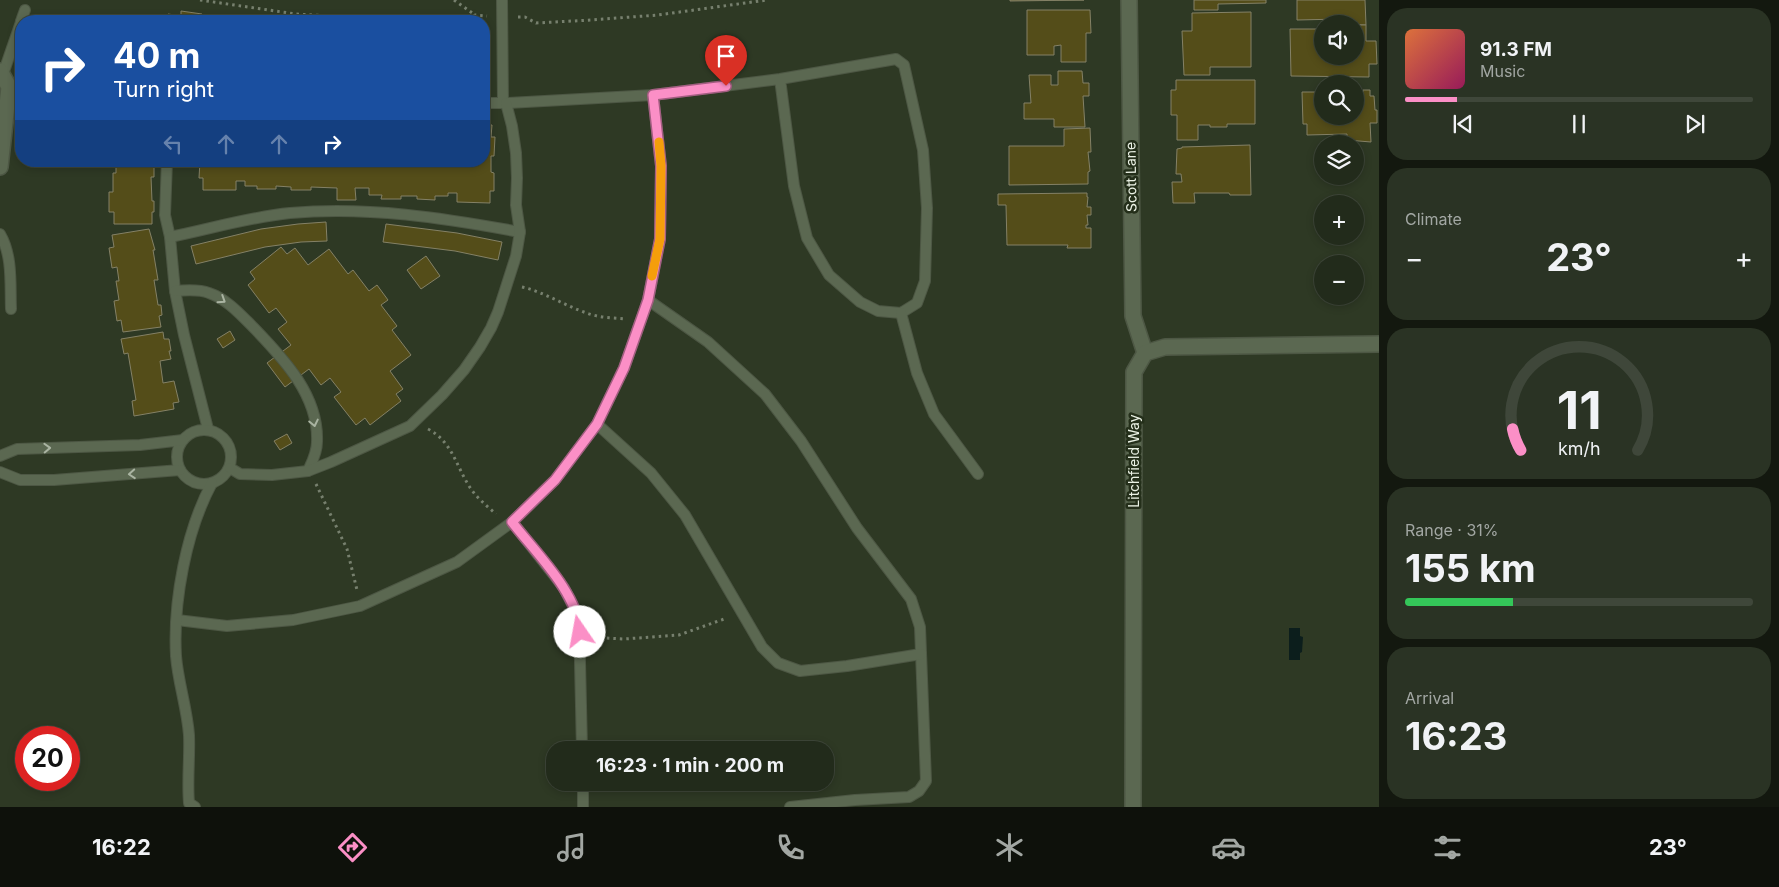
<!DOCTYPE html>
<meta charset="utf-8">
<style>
:root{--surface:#222b1b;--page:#2a3324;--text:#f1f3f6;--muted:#a2a7a3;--line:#3f473a;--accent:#fb8fc6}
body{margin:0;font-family:Inter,sans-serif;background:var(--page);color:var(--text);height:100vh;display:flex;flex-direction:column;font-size:19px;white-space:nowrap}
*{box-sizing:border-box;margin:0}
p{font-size:16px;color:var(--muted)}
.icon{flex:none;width:28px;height:28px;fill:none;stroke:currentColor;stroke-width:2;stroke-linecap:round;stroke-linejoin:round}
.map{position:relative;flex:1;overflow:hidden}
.side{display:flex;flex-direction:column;gap:8px;padding:8px;background:#13180f;width:400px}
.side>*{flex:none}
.guide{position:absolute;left:15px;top:15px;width:475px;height:152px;border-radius:20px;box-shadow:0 2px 8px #0003,0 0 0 1px var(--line);background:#1a4fa0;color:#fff;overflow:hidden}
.buttons{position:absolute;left:1314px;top:15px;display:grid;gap:10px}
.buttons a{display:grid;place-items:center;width:50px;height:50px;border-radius:50%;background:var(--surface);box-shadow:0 2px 8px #0003,0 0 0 1px var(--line);font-size:25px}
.speed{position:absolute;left:15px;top:726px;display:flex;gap:10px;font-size:25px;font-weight:700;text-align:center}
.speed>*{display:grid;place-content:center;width:65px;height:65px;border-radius:50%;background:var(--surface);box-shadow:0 2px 8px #0003,0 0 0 1px var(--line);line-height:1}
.speed .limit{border:8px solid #d22;background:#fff;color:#111}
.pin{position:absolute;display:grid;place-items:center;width:42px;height:42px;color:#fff;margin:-51px -21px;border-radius:50% 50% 50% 0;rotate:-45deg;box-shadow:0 0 5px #0007}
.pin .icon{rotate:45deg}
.me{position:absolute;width:55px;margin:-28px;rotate:348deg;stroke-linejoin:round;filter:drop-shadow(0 0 4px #0008)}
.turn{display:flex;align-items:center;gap:18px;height:105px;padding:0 15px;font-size:22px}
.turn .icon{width:65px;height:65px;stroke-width:2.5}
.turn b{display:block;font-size:35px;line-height:42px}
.lanes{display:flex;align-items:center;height:48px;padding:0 15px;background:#0003;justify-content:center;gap:25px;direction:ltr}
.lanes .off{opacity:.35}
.big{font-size:38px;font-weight:700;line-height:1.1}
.side .card{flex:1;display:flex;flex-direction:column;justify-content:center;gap:8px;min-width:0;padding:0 18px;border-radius:20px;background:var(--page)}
.side .dial{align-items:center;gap:0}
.dial svg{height:130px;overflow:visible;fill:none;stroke:var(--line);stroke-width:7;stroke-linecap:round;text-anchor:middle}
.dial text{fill:var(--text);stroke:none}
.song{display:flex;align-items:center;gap:15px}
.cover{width:60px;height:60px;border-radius:8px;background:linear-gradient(135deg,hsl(20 70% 55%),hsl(330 70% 35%))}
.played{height:5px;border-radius:2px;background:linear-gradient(90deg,var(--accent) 15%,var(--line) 15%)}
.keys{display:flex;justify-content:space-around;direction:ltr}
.heat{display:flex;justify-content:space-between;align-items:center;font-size:28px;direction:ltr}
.charge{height:8px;border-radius:4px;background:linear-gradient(90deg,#34c759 31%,var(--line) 0)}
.trip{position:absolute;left:546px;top:741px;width:288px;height:50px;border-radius:20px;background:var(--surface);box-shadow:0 2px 8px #0003,0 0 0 1px var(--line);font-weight:700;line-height:50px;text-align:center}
.dock{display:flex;height:80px;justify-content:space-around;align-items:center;background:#0e110b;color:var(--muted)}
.dock .icon{width:35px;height:35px}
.dock .active{color:var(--accent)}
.dock b{font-size:22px;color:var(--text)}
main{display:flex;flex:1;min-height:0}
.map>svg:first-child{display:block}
.water{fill:#0c1e1c}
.building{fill:#544d19;stroke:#848166}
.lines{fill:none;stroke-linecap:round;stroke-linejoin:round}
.service-casing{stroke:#4d5744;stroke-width:12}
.minor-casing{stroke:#4d5744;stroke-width:18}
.path{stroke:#77806e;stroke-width:3;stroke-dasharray:2.5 4;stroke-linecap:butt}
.service{stroke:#5b6851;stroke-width:10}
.minor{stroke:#5b6851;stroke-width:15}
.oneway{stroke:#aab4a2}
.route-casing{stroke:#a35d81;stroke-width:12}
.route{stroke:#fb8fc6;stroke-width:9}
.slow{stroke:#f59e0b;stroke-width:9}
.labels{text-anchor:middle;stroke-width:5;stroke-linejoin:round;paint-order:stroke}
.street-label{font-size:14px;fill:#ebf2e5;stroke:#242f1a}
</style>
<main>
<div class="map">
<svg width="1379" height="807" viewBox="0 0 1379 807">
<rect width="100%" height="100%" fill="#2e3924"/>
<path class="water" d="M1289 628H1300V636L1303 637 1302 652 1300 653V660H1289Z"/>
<g class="building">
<path d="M1010 0H1084L1010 1Z"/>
<path d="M1194 0H1266V3L1218 4V10H1194Z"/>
<path d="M1297 0H1365L1366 25 1341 24V19L1297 20Z"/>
<path d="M1027 10H1090L1091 33H1086V62H1061V45L1054 46V55H1027Z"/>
<path d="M181 11 202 14 201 18 220 21H167L168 14 181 16Z"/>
<path d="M1251 12V67H1210V75H1184L1182 31H1192V13Z"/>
<path d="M1355 25H1366V41H1376L1377 64H1369V77L1291 76 1290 29H1322V56H1355Z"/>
<path d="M1058 71H1082L1083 83H1089V96H1083L1085 127H1054V119H1024V103H1031L1029 75H1051V85H1058Z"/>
<path d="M1176 80H1255V124H1227V127H1210V125H1198V140H1177V115H1171V90H1176Z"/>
<path d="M1363 90H1370V96H1374L1375 110H1377V123H1370L1371 142 1347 140V134L1307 135V124H1303L1302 92H1322V116H1355V92H1363Z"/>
<path d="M484 125H492L491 137H495L494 156H491V172L494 173V191H490V203L457 202V193H448V196H435V200L417 199V196H401V199H381L382 195H369V188H355L356 200H337V188L311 187V190H291V187L276 186V189H257V186H245V181H236V190H203V178H199L200 161H484Z"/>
<path d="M1090 128 1091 152H1088L1090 171 1088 172V184L1009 185V146H1064V129Z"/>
<path d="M1250 145 1251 195H1230L1229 193H1194L1195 203H1173L1172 182H1182L1181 174H1176L1177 149 1182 148V147Z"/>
<path d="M116 161H154V177H151L152 201H154V212H152V224H114V212H109V192H113V173H116Z"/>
<path d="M1087 193V197H1088L1087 207H1091V215H1087L1088 225H1086V228H1091V248H1067L1068 245H1007L1006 205H998V194Z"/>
<path d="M326 222 327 241 301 242 265 247 196 264 191 246 261 229 298 224Z"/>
<path d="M386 224 457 233 502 242 498 260 455 251 383 242Z"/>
<path d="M149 229 155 250H153L158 280H154L158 305H161L162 315 159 316 161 327 123 332 121 320 117 321 114 301 119 300 116 281H119L117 267 112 268 109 248 114 247 112 235Z"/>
<path d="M281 247 287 254 295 248 308 265 329 249 348 274 353 270 369 291 377 285 388 300 381 305 397 326 392 330 411 355 390 371 403 389 396 394 401 401 370 425 365 418 356 425 334 397 341 392 330 378 321 385 309 369 285 387 267 363 291 345 278 329 287 322 276 308 269 313 248 285 255 279 250 272Z"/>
<path d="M426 256 440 276 421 289 407 270Z"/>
<path d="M230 331 235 340 223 348 217 339Z"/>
<path d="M163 332 164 339H169L171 351H169L171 359 160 361 163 383 174 381 179 402 173 403 174 409 134 416 132 401 136 400 128 353 124 354 121 339Z"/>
<path d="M287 434 292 443 280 450 274 441Z"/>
</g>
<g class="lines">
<g class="service-casing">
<g id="service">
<path d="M502 0 503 103"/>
<path d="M21 21 25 10"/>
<path d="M3 74 21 22"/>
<path d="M484 103H506L653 95 780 79 896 59 904 65 923 150 927 208 925 281 917 303 901 313 878 311 860 302 829 275 807 238 794 186 780 79"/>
<path d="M167 161 165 215 170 237 175 291 184 335 208 429"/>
<path d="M0 234C13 256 10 285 11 309"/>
<path d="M170 237C210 229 249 217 290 213 368 206 444 218 520 232"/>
<path d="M175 291C186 290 199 289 209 293 227 299 241 315 254 328 284 359 319 396 317 442 317 453 312 462 308 471"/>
<path d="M648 300 708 342 765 394 801 441 857 528 911 599 920 627 926 781 919 791 909 797 855 800 790 807"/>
<path d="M901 313 917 373 934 414 978 474"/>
<path d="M597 424 651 473 685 515 762 647 778 663 800 671 847 666 921 654"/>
<circle cx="204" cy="457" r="27"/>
<path d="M0 456 17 449 140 445 183 440"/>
<path d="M230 468 240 474 272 475 308 471 331 462 410 426 442 395 464 370 480 347 491 328 498 312 516 256 520 232 516 205 517 178 516 153 512 126 506 103"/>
<path d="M0 472 20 480H54L180 470"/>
<path d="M512 522 564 588 579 618 582 750"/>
<path d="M177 620 227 626 293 620 360 606 457 562 512 522 555 480 597 424 624 368 648 300 660 239 661 166 653 95"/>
<path d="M583 782V807"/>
<path d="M195 807 189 803C187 780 190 757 189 735 187 708 178 682 176 656 173 602 186 531 212 483"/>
</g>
</g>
<g class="minor-casing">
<g id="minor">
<path d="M1129 0 1133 316 1145 353"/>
<path d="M0 71 9 87 0 167"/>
<path d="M1133 807 1134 372 1145 353 1165 347 1379 344"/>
</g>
</g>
<g class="path">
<path d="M200 0 296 14 414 21"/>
<path d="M454 0 475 15"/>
<path d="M518 17H525L536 23 591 20 658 15 767 0"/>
<path d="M462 21 475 15 487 16"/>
<path d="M522 287C548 293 571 310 597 316 606 318 616 318 625 319"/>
<path d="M428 429C453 442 456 467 471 489 478 499 487 506 496 514"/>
<path d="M316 484 347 549 357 590"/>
<path d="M594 636 606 638 624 639 679 635 727 618"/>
</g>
<use href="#service" class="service"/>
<use href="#minor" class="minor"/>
</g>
<defs><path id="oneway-chevron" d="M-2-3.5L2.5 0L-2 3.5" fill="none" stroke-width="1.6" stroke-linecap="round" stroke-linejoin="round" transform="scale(1.25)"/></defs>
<g class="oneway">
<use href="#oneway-chevron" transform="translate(222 300) rotate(33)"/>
<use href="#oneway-chevron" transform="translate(314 423) rotate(78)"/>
<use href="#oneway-chevron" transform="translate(47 448) rotate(-2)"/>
<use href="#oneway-chevron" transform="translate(132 474) rotate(176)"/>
</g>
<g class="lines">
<g class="route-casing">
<path id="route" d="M580 632C578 593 535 552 512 522L555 480 597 424 624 368 648 300 660 239 661 166 653 95 726 86"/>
</g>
<use href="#route" class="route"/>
<path class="slow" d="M652 276 660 239 661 166 659 142"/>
</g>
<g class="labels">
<g class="street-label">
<text transform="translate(1131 177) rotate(-91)" y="5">Scott Lane</text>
<text transform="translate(1134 461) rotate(-90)" y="5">Litchfield Way</text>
</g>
</g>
</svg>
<div class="buttons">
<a><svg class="icon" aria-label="sound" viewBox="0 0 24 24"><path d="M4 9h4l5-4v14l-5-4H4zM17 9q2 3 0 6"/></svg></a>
<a><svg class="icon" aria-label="search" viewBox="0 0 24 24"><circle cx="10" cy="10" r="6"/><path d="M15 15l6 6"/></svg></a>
<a><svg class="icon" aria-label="layers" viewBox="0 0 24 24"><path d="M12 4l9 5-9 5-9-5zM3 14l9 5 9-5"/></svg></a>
<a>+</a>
<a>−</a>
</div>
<div class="speed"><div class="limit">20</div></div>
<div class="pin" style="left:726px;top:86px;background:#d93025"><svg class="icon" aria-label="arrive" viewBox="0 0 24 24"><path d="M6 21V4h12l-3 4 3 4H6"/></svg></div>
<svg class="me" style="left:580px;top:632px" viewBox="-20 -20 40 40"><circle r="19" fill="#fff"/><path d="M0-13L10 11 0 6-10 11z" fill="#fb8fc6"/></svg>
<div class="trip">16:23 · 1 min · 200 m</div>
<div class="guide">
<div class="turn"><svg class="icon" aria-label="right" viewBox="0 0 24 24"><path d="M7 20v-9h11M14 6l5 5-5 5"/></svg><div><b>40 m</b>Turn right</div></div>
<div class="lanes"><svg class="icon off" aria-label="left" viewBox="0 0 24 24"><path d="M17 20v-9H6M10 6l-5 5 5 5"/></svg><svg class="icon off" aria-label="ahead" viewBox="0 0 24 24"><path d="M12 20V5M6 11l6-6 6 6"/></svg><svg class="icon off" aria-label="ahead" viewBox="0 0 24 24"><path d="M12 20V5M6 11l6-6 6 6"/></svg><svg class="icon" aria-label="right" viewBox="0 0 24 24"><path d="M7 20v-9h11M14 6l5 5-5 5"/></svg></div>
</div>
</div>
<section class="side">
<div class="card">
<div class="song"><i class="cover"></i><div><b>91.3 FM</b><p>Music</p></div></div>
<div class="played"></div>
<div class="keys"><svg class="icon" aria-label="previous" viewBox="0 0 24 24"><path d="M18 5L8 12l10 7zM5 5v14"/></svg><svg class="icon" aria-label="pause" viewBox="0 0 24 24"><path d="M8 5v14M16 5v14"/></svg><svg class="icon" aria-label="next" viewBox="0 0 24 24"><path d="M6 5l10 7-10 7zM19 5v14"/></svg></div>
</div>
<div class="card"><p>Climate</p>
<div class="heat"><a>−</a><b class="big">23°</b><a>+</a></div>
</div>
<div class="card dial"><svg viewBox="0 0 100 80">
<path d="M14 69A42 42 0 1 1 86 69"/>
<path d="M14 69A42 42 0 0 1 9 56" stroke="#fb8fc6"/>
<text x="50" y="56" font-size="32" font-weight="700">11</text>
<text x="50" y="72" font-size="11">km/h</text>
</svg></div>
<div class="card"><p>Range · 31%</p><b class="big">155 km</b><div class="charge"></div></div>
<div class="card"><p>Arrival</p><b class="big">16:23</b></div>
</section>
</main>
<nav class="dock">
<b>16:22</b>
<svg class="icon active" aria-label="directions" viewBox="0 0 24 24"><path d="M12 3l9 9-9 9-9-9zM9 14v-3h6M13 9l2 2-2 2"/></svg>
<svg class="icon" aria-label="music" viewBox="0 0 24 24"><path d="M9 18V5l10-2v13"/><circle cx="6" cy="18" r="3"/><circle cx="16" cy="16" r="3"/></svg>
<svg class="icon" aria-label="phone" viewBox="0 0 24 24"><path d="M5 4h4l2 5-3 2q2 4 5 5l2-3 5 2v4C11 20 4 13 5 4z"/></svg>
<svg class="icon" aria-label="climate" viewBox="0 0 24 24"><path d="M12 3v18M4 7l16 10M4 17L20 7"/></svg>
<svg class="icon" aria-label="car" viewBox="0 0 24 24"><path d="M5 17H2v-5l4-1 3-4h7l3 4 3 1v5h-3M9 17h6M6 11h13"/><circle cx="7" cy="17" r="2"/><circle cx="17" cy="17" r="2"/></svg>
<svg class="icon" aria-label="filters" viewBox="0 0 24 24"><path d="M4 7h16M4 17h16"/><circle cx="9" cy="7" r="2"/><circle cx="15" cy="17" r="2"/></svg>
<b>23°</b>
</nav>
